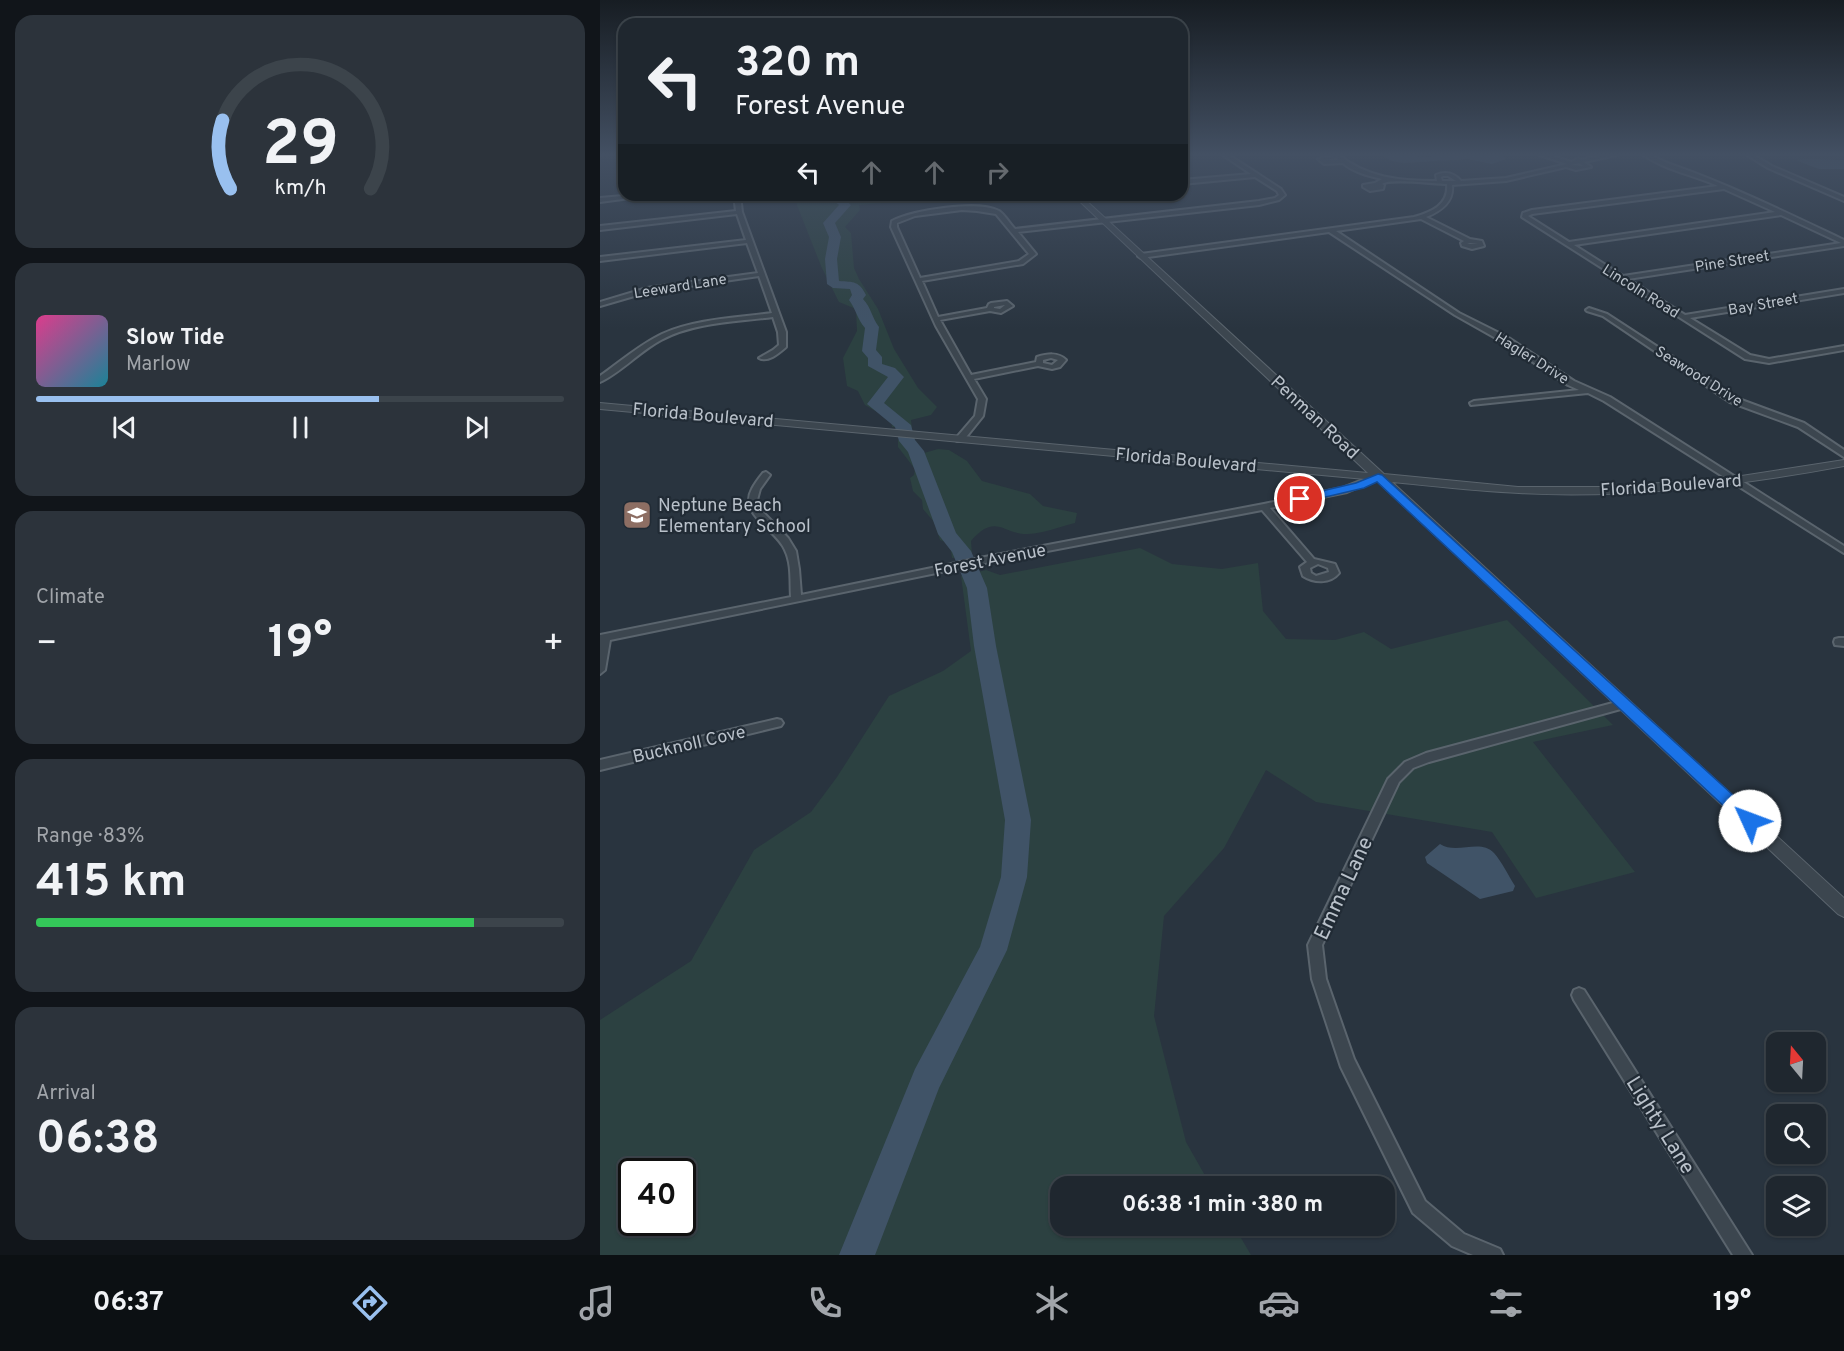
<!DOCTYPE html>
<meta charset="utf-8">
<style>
:root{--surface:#1f272f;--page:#2c333b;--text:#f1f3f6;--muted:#a1a5aa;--line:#3c444b;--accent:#99c0ef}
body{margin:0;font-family:Overpass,sans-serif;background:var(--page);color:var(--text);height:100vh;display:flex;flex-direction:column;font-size:22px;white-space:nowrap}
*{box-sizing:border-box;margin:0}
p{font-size:20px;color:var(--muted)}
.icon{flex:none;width:33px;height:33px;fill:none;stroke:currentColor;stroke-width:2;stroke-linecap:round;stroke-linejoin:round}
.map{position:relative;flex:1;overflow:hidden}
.sheet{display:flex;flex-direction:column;gap:15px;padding:15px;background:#11151a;width:600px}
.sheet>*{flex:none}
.guide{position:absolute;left:18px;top:18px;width:570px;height:183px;border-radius:18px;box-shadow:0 2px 4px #0004,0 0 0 2px var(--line);background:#1f272f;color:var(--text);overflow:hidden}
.needle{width:39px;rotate:342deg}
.buttons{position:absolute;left:1166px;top:1032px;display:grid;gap:12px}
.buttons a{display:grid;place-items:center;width:60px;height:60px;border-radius:12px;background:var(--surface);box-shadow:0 2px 4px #0004,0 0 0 2px var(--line);font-size:30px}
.speed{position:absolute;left:18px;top:1158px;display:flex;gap:12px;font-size:30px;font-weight:700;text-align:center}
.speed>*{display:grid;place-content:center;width:78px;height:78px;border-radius:50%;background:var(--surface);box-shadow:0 2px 4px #0004,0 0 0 2px var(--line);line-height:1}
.speed .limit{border:3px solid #111;border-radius:9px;background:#fff;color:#111}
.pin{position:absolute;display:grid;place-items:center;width:51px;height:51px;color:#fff;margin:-26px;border:3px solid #fff;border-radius:50%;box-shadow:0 2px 6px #0007}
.me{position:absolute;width:66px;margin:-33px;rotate:313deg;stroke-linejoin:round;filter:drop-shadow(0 0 4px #0008)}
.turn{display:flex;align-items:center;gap:21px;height:126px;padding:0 18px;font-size:27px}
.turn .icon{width:78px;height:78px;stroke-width:2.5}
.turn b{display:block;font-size:42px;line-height:51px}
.lanes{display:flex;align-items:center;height:57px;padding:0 18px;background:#0003;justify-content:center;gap:30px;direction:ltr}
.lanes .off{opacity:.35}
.big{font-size:45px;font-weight:700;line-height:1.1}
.sheet .card{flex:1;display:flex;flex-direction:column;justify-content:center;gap:9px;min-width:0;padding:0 21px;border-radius:18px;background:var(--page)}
.sheet .dial{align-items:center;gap:0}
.dial svg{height:156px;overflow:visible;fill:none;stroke:var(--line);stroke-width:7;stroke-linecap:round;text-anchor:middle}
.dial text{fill:var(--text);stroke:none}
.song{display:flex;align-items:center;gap:18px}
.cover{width:72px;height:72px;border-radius:9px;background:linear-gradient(135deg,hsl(330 70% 55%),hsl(190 70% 35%))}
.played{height:6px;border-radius:3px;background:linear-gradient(90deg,var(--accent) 65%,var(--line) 65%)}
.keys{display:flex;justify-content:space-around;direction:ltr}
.heat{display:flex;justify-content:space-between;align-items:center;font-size:33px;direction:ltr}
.charge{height:9px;border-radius:4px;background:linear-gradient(90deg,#34c759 83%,var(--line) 0)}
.trip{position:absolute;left:450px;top:1176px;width:345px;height:60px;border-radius:18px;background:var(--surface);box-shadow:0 2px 4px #0004,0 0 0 2px var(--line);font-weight:700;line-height:60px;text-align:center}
.menu{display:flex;height:96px;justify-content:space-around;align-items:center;background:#0c1013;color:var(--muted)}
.menu .icon{width:42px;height:42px}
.menu .active{color:var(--accent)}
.menu b{font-size:27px;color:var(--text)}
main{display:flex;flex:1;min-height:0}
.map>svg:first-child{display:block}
.green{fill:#2c4141;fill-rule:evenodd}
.water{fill:#405367}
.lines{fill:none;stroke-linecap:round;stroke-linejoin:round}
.river{fill:#405367;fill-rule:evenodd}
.minor-casing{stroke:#5a646d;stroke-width:4}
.tertiary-casing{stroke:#5a646d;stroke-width:2}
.minor{fill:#3c464f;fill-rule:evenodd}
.tertiary{fill:#3c464f;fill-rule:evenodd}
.route{fill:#1a73e8;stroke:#114b97;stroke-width:1.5}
.labels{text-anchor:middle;stroke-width:4.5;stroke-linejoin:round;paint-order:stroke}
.far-street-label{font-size:15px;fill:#b9c1ca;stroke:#212b35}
.street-label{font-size:18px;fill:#b9c1ca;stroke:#212b35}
.poi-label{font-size:18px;fill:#b9c1ca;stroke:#212b35;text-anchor:start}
.near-street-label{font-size:21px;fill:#b9c1ca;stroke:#212b35}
</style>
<main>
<section class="sheet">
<div class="card dial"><svg viewBox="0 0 100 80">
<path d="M14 69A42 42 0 1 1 86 69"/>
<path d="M14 69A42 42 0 0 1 10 34" stroke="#99c0ef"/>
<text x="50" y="56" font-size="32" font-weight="700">29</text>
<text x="50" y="72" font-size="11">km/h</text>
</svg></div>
<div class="card">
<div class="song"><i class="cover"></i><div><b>Slow Tide</b><p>Marlow</p></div></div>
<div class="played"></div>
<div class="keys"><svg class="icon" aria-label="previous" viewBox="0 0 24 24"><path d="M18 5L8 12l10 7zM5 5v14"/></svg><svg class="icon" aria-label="pause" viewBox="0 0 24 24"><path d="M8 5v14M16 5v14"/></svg><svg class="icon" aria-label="next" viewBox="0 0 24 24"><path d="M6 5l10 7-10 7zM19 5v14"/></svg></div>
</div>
<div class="card"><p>Climate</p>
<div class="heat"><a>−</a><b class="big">19°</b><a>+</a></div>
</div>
<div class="card"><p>Range · 83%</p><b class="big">415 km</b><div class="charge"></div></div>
<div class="card"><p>Arrival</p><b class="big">06:38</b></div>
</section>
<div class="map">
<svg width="1244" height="1255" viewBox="0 0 1244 1255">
<rect width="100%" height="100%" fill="#29343f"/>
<g class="green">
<path d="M193 195H292L294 202 259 205 260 210 245 227 251 233 254 268 259 279 278 309 294 349 318 388 337 407 331 415 311 420 312 429 292 427 291 420 265 405 258 391 247 386 243 358 257 331 256 309 239 302 221 266Z"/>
<path d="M298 440 316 441 324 453 338 449 349 450 367 461 382 481 430 494 443 506 477 513 475 523C459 527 444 533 428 534 403 535 396 512 371 541L372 555 352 558 350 544 340 540 334 522 323 509 322 500 313 491 310 478 314 475 315 469 298 447Z"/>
<path d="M540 548 572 564 622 569 658 563 663 611 686 639 735 640 764 632 791 649 907 620 1013 725 933 742 1035 872 936 898 892 832 716 802 666 770 624 848 564 916 554 1016 586 1142 611 1186H460V1226H634L651 1255H0V1020L91 961 154 850 211 812 237 777 289 696 343 671 371 651 361 576 386 570 400 575ZM32 1172H82V1222H32Z"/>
</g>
<g class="water">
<path d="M780 153 828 157 858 153H899L906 159 892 164 868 159 804 163 791 161Z"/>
<path d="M1206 159 1244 160V169H1219L1195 160Z"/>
<path d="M840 844C857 855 880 838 894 853 902 862 908 875 915 886L913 891 880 899 827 863 825 857Z"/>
</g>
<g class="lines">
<path class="river" d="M228 195H240L251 205 235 223 241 237 237 259 239 281C254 282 259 281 266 295L263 299C271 307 272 318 279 327L276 350 282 357V364L295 368 304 377 284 403 311 425 315 440 324 451 356 533 371 551 387 588 396 646 431 820 427 877 407 950 339 1088 275 1255H239L315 1069 380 947 401 877 405 820 374 646 367 588 352 552 338 534 308 452 299 441 295 427 267 404 288 377 268 366V358L262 351 265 328C257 319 256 309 249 300L252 295 250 289 233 288 227 284 225 259 229 237 223 223 239 205Z"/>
<g class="minor-casing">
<g id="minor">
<path d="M0 153H16L0 155Z"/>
<path d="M620 153H626L681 189 685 195 679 200 659 205 418 232 436 254 423 264 322 281 338 317 387 308 389 304 391 303 407 301 413 306 401 313 390 311 340 320 371 375 436 362 437 357C447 354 458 352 466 360L460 367 452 369 438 366 374 379 386 399 383 416 363 441H357V437L375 416 378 399 336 326 291 227 292 221C313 210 378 200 399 211 405 215 410 224 415 229L659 201 675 198 679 195 677 191 655 177 582 184V180L651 174ZM362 210 377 211 396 214 429 254 419 261 320 278 297 227V223L315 216ZM405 305 400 309 394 308V307ZM451 358 458 360 452 365 443 363V360Z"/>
<path d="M732 153H737C765 178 801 181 837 181L836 175C846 171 854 173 861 181L906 178 967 164 934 153H942L972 162 978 158 981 160 1011 153H1026L984 162 991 167 976 170 966 167 906 181 852 185C854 202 841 211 826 217L870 239 882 241 884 246 872 249 862 246 861 243 864 241 821 219 736 231 859 313 907 337 974 381 1010 397 1244 546V553L1004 401 988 393 871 405 870 403 874 401 979 390 968 385 901 341 855 315 729 232 541 258 538 256 541 254 814 217C831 212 849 205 847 184 833 184 790 178 782 184L784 185 783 189 770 191 763 187V185L775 183 782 179C769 176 753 172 743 163L724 164 718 159 734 156ZM737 158 739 160H724ZM979 163 983 166 971 165ZM843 176H848L856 181H842L841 177ZM870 243 878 244H867Z"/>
<path d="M1041 153C1050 153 1061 161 1070 164 1130 185 1187 213 1244 240V246L1028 279 1085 315 1244 289V293L1090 318 1150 355 1169 359 1244 346V350L1169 363 1145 359 922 217 923 213 932 210 1118 186C1094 175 1061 169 1041 153ZM1124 189 1175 212 969 242 928 216 932 214ZM1181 215 1241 243 1023 276 974 245Z"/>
<path d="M1144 153H1150L1172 166 1244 197V201L1168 168Z"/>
<path d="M34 195H53L0 202V198Z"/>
<path d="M134 195H140L142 212 186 332V347C179 353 168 363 159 358L173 350 179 345 178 332 173 317C136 322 95 322 61 340 40 351 19 374 0 382V376C20 362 39 345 62 334 96 319 135 318 172 313L159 276 48 292 0 306V302L47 288 158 273 147 243 0 261V257L146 240 137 214 0 230V226L136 211Z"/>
<path d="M989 308 1007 314 1136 398 1204 423 1244 450V457L1198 427 1130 402 1003 316 987 311 986 310Z"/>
<path d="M166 472 170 475 160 489 157 500 159 508 188 538 196 551 199 569 201 595 385 557 664 504 742 488 778 474 782 477 747 492 670 508 714 559 735 564 739 573C730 584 714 583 703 576L700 567 707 562 662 510 385 563 10 640 5 670 0 674V635L191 597C190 582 192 564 185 550 176 529 138 515 152 489 155 483 159 478 163 473ZM718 564 728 568 729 572 716 576 711 573 710 568Z"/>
<path d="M1239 638H1244V646L1235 645 1234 642 1235 639Z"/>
<path d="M1024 700 1028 701 1030 704 1028 707 829 762 813 768 799 782 722 945 726 979 754 1059 825 1201 864 1234 900 1249 903 1255H873L852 1246 813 1213 741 1067 712 979 708 945 788 779 805 762 826 753Z"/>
<path d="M177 719 181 720 183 723 181 726 0 770V760Z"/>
<path d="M979 988 984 990 1152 1255H1133L974 1000 972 995 974 990Z"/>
</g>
</g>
<g class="tertiary-casing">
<path id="tertiary" d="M473 195H480L784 474 918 487H1000L1122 479 1244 460V466C1137 486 1027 499 919 493 876 491 834 486 792 482L1244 898V917L1238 914 776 480 0 409V403L768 473Z"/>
</g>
<use href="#minor" class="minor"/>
<use href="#tertiary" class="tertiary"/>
</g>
<linearGradient id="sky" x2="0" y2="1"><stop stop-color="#171d23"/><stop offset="0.47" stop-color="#435063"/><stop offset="1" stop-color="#435063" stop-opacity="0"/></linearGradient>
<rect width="1244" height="329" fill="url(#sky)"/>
<path class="route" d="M778 474 782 475 1156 816 1159 821 1156 825 1150 827 1144 825 777 482 764 488 700 503 695 499 696 497 756 483Z"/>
<defs>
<g id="school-square" transform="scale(1.5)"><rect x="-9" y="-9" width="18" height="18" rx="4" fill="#8d6e63" stroke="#212b35"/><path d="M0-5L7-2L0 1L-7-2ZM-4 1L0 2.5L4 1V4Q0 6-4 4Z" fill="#fff"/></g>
</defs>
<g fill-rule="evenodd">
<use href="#school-square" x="37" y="515"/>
</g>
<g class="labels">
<g class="far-street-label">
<text transform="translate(1132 261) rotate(-9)" y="5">Pine Street</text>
<text transform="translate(80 286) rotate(-9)" y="5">Leeward Lane</text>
<text transform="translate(1041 291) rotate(32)" y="5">Lincoln Road</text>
<text transform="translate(1163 304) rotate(-10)" y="5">Bay Street</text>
<text transform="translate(932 358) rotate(32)" y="5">Hagler Drive</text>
<text transform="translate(1099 376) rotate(32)" y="5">Seawood Drive</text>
</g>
<g class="street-label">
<text transform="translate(103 415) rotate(5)" y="6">Florida Boulevard</text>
<text transform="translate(715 417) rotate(43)" y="6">Penman Road</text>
<text transform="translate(586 460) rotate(5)" y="6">Florida Boulevard</text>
<text transform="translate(1071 485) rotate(-4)" y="6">Florida Boulevard</text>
<text transform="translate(390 560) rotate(-11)" y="6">Forest Avenue</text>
<text transform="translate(89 744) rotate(-13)" y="6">Bucknoll Cove</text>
</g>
<g class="poi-label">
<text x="58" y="511">Neptune Beach<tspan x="58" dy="21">Elementary School</tspan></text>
</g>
<g class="near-street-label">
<text transform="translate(743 888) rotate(-65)" y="7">Emma Lane</text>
<text transform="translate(1061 1125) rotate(58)" y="7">Lighty Lane</text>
</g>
</g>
</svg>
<div class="buttons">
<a><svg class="needle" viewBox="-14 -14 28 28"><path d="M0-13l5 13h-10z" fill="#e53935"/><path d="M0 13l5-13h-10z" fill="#a1a5aa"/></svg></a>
<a><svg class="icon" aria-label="search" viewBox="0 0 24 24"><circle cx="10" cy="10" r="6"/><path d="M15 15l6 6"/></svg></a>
<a><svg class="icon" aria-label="layers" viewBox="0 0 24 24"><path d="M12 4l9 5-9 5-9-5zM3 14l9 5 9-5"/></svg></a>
</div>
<div class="speed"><div class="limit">40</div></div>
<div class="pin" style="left:700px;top:499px;background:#d93025"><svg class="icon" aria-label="arrive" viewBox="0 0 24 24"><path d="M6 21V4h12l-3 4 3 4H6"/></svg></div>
<svg class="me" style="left:1150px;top:821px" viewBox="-20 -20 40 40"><circle r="19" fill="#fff"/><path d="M0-13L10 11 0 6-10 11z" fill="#1a73e8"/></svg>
<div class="trip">06:38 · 1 min · 380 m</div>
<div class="guide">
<div class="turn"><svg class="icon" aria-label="left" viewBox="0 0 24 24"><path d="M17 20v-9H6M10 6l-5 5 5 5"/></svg><div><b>320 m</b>Forest Avenue</div></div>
<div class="lanes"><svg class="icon" aria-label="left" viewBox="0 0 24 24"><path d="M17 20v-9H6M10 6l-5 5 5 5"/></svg><svg class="icon off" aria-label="ahead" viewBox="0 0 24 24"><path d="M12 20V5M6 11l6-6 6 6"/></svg><svg class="icon off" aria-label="ahead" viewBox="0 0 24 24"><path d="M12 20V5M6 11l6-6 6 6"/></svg><svg class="icon off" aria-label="right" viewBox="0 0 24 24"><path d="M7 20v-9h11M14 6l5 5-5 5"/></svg></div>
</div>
</div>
</main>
<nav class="menu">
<b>06:37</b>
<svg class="icon active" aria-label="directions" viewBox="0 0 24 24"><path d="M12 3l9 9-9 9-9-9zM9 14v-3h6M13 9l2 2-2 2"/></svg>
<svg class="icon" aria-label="music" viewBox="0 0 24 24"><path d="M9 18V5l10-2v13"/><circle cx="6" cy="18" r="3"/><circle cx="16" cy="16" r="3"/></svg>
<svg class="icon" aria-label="phone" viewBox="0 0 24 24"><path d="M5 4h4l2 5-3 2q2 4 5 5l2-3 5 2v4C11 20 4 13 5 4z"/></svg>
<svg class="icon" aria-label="climate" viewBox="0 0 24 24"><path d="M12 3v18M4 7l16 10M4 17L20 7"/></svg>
<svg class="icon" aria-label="car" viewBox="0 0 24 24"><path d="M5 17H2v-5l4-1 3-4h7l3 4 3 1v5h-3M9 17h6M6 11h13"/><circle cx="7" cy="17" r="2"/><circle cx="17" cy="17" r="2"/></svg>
<svg class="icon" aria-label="filters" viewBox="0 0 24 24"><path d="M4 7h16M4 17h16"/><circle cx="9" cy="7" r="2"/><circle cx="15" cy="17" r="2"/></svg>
<b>19°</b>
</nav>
